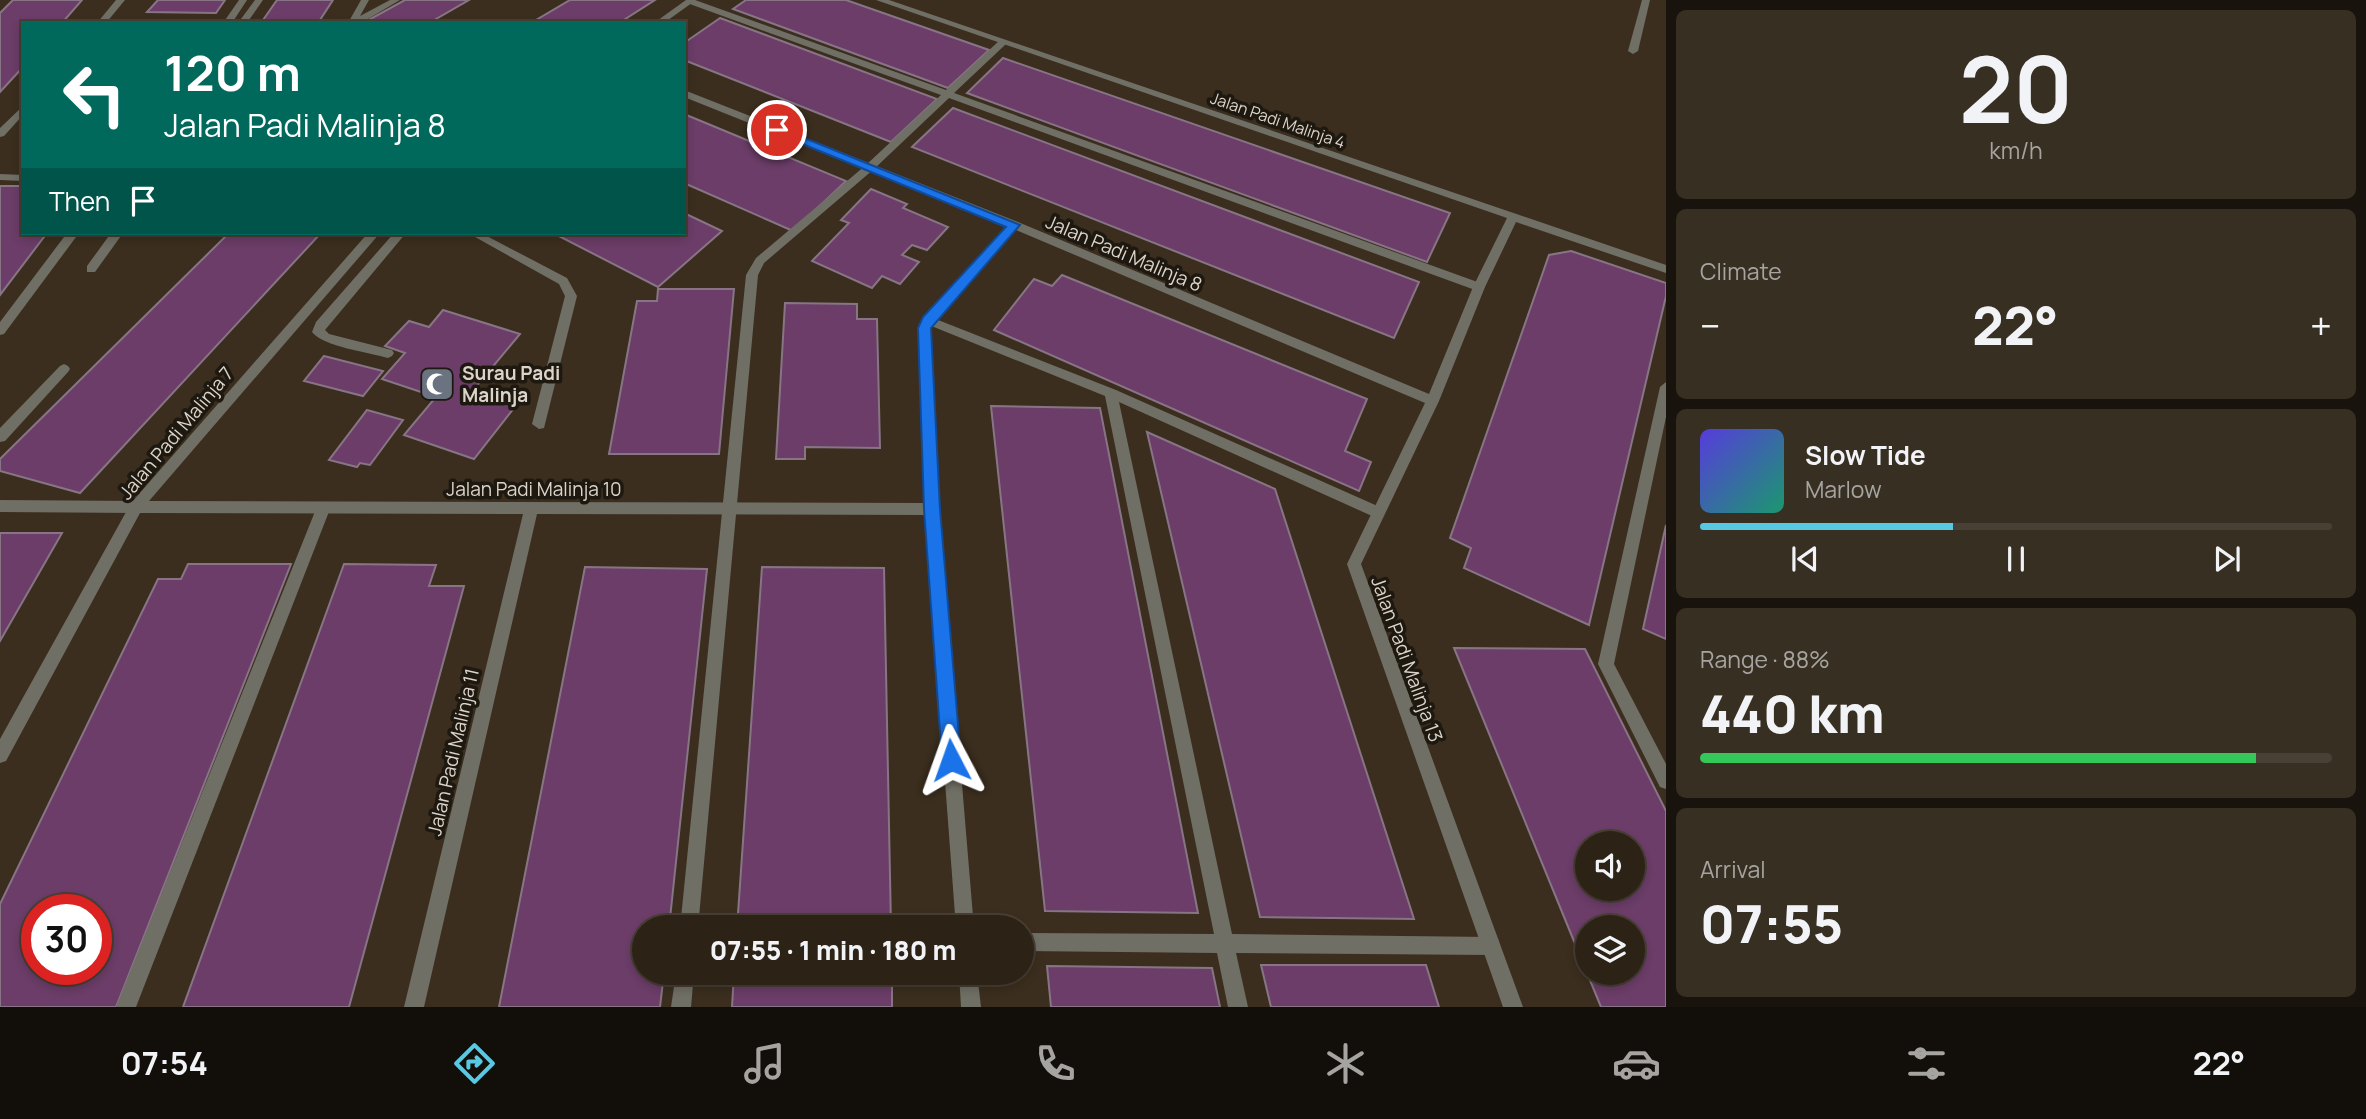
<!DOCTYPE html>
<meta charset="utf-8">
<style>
:root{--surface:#2c2216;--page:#382f23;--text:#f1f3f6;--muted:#a6a4a1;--line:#483f35;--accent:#58c9e3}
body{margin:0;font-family:Manrope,sans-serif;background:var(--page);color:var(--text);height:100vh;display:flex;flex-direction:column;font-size:26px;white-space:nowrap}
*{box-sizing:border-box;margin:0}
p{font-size:23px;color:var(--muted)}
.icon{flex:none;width:38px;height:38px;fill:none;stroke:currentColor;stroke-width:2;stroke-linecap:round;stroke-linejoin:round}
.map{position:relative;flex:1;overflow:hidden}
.details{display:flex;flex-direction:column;gap:10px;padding:10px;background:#18130c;width:700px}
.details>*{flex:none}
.top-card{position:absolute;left:21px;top:21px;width:665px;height:214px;border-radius:0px;box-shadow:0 4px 10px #0003,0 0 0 2px var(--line);background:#00695c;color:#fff;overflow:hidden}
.buttons{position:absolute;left:1575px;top:831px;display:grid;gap:14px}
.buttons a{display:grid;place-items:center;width:70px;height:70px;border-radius:50%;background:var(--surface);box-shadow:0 4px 10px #0003,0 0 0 2px var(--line);font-size:35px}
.speed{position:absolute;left:21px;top:894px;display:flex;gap:14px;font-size:35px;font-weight:700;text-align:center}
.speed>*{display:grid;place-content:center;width:91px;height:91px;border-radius:50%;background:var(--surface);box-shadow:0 4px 10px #0003,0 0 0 2px var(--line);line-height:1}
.speed .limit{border:10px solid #d22;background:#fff;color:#111}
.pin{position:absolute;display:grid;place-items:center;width:60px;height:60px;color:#fff;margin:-30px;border:4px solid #fff;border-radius:50%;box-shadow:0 2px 7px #0007}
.me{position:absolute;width:77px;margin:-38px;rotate:356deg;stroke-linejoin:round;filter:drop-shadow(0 0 5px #0008)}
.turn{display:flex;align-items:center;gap:24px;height:147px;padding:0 28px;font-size:32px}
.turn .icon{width:91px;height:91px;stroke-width:2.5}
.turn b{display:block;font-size:49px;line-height:60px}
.then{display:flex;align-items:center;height:66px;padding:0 28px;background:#0003;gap:14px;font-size:26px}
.big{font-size:52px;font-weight:800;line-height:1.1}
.details .tile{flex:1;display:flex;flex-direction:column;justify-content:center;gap:10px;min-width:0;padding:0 24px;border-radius:10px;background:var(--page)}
.details .dial{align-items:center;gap:0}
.dial b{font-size:91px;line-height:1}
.song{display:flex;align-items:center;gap:21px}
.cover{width:84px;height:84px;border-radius:10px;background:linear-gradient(135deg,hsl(250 70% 55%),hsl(160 70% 35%))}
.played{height:7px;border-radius:4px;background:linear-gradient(90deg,var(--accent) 40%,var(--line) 40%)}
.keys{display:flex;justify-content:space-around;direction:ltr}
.heat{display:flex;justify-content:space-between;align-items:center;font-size:38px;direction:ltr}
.charge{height:10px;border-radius:5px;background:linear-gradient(90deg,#34c759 88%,var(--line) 0)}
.trip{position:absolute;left:632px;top:915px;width:402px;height:70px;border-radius:35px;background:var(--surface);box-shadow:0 4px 10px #0003,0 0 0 2px var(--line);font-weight:800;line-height:70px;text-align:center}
.menu{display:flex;height:112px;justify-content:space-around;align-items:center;background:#120e09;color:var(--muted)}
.menu .icon{width:49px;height:49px}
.menu .current{color:var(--accent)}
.menu b{font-size:32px;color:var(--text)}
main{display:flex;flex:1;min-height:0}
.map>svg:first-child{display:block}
.building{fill:#6b3d68;stroke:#877585;stroke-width:2;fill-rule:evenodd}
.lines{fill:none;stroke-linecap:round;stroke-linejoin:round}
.service{fill:#706f65;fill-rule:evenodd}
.minor{fill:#706f65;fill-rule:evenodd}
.route{fill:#1a73e8;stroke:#114b97;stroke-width:2}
.labels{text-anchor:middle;stroke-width:7;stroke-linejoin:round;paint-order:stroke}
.far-street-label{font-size:16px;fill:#dcd4ca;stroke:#1d1810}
.street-label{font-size:19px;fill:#dcd4ca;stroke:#1d1810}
.poi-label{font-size:19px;font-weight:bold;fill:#dcd4ca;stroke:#1d1810;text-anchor:start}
</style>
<main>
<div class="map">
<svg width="1666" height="1007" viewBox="0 0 1666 1007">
<rect width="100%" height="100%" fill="#3b2e1e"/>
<g class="building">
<path d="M13 0H82L62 23H23V67L0 92V13Z"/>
<path d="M158 0H225L216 13 147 12Z"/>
<path d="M277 0H333L318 23H261Z"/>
<path d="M405 0H469L429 23H363Z"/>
<path d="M570 0H655L619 23H531Z"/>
<path d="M746 0H846L989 50 948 88 733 9Z"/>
<path d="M720 18 937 99 891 142 684 60V43Z"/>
<path d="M1003 58 1450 213 1427 262 967 93Z"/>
<path d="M953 108 1419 282 1394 338 912 147Z"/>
<path d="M684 114 846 181 793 231 684 183Z"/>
<path d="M0 186H23V233H47L0 295Z"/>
<path d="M871 189 907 204 903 208 948 227 927 250 912 245 902 255 919 262 900 284 882 276 872 288 812 261 849 223 841 220Z"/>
<path d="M684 213 722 231 658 287 553 233H684Z"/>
<path d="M229 233H321L80 493 0 471V459Z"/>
<path d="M1571 251 1666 283V296L1589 625 1464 568 1471 548 1450 538 1549 255Z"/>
<path d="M1062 275 1367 399 1345 451 1371 462 1359 491 994 330 1034 279 1052 286Z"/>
<path d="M658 289H734L719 454H609L637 301H657Z"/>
<path d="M785 303 857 304V319H877L880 448 805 447V459H776Z"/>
<path d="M443 310 520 334 474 389 518 403 474 459 404 435 436 397 382 379 405 353 385 346 409 321 429 327Z"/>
<path d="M324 356 383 371 363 396 304 381Z"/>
<path d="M991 406 1100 408 1198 913 1045 911Z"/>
<path d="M367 410 403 420 370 465 360 463 357 467 329 460Z"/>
<path d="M1147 432 1275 489 1414 919 1260 917Z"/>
<path d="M1666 525V639L1643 629Z"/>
<path d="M0 533H62L0 641Z"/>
<path d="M188 564H291L116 1007H0V904L158 579H181ZM37 910H96V970H37Z"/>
<path d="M344 564 436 565 429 586H464L349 1007H183Z"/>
<path d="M585 567 707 569 669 928H644V973H664L660 1007H499Z"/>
<path d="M762 567 884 568 891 928H737Z"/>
<path d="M1454 648 1585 649 1666 811V1007H1601L1587 973H1633V928H1587V973ZM1587 844H1633V889H1587Z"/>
<path d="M1261 965H1426L1439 1007H1271Z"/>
<path d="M1047 966 1212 968 1220 1007H1051Z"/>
<path d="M734 973H892V1007H732Z"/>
</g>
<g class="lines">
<g class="service">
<path d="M239 0H247L232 23H223Z"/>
<path d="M255 0H263L247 23H238Z"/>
<path d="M361 0H369L360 16 390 0H400L361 23H348Z"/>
<path d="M686 0H695L946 90 1000 40H1006V44L954 93 1483 284 1485 287 1479 291 1475 290 949 98 874 169 764 263 758 275 698 928H680L746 275 756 258 866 165 941 95 687 3Z"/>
<path d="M1642 0H1650L1638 51 1633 54 1628 51Z"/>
<path d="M0 174 23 175V181L0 180Z"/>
<path d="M67 233H79L4 334 0 335V322Z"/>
<path d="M111 233H123L95 272H87V266Z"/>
<path d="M394 233H406L325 330 329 334 392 350 394 353 392 356 388 358C368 352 324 347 312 332L316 322Z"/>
<path d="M928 316 1116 390 1382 508 1384 512 1382 516H1372L1119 402 1232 934 1491 937 1498 939 1500 946 1498 953 1491 955 1236 953 1248 1007H1228L1217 953 1022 951V933L1214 934 1105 396 924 323 922 320 924 317Z"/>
<path d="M64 364 68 366 70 369 68 372 5 441 0 442V428L60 366Z"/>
<path d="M1666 382V417L1614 664 1666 764V789L1660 787 1598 664 1660 387Z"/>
<path d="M0 500 136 501 141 503 143 507 141 511 136 513 0 512Z"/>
<path d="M323 503 328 505 330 509 136 1007H116L316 509 318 505Z"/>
<path d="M676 973H694L691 1007H671Z"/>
</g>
<g class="minor">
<path d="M116 0H125L106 23H97Z"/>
<path d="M686 0H696L664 23H654Z"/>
<path d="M876 0H889L1666 265V273L1516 222 1485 287 1439 401 1361 564 1523 1007H1503L1347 564 1425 403 1016 230 933 322 931 328 939 509 974 928H956L925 515 537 514 424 1007H404L523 514 140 513 6 761 0 763V739L131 503 368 233H380L149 501 925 503 919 328 924 317 1007 226 684 97V90L1018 222 1429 394 1473 287 1507 218Z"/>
<path d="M23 106V115L4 136 0 137V128Z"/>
<path d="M468 233H481L567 278 577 296 544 428 539 429 532 424 565 296 559 284Z"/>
<path d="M959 973H977L981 1007H961Z"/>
</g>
</g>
<path class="route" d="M777 127 1020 225 931 328 940 509 961 760 958 767 951 769 945 767 942 760 924 509 918 328 923 317 1006 227 773 132V128Z"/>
<defs>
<g id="mosque-square" transform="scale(1.75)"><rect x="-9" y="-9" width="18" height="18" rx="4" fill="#6b7280" stroke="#1d1810"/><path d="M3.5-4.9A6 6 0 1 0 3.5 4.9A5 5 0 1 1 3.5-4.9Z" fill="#fff"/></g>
</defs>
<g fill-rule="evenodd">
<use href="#mosque-square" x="437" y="384"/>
</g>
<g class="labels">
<g class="far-street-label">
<text transform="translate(1278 120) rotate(19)" y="6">Jalan Padi Malinja 4</text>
</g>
<g class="street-label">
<text transform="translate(1124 253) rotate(23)" y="7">Jalan Padi Malinja 8</text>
<text transform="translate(176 433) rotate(-50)" y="7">Jalan Padi Malinja 7</text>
<text x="534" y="496">Jalan Padi Malinja 10</text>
<text transform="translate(1407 659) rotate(70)" y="7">Jalan Padi Malinja 13</text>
<text transform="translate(453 752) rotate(-77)" y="7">Jalan Padi Malinja 11</text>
</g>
<g class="poi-label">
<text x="462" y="380">Surau Padi<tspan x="462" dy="22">Malinja</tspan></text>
</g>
</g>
</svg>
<div class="buttons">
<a><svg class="icon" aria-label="sound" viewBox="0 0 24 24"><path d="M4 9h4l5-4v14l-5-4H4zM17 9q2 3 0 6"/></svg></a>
<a><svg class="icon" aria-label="layers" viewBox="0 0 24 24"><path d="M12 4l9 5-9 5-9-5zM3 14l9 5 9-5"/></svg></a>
</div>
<div class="speed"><div class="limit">30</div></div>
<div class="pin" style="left:777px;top:130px;background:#d93025"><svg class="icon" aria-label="arrive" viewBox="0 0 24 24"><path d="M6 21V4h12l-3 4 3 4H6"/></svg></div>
<svg class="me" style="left:951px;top:760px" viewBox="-20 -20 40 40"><path d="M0-17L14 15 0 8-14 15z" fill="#1a73e8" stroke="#fff" stroke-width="4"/></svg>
<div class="trip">07:55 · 1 min · 180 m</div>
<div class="top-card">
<div class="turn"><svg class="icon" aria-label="left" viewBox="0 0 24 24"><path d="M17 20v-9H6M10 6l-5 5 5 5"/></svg><div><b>120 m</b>Jalan Padi Malinja 8</div></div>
<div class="then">Then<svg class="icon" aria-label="arrive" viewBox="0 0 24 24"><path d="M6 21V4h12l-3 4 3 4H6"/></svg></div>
</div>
</div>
<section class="details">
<div class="tile dial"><b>20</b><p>km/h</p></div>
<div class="tile"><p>Climate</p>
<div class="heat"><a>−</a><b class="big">22°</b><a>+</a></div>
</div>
<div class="tile">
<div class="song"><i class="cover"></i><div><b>Slow Tide</b><p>Marlow</p></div></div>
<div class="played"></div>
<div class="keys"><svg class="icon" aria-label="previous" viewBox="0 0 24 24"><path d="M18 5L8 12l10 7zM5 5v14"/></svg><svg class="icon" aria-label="pause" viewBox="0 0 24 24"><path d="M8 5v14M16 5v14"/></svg><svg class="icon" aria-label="next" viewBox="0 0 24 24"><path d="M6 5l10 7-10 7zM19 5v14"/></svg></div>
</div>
<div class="tile"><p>Range · 88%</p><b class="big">440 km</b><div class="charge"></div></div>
<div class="tile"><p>Arrival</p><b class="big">07:55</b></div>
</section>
</main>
<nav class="menu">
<b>07:54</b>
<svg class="icon current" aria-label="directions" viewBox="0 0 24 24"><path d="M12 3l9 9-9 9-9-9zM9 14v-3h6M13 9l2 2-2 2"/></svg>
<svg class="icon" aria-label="music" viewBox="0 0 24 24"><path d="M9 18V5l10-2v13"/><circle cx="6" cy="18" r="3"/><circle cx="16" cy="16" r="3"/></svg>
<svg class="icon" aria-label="phone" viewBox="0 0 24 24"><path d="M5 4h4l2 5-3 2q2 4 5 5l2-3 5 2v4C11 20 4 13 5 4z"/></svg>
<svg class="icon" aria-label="climate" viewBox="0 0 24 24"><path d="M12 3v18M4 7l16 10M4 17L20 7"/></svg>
<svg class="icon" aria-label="car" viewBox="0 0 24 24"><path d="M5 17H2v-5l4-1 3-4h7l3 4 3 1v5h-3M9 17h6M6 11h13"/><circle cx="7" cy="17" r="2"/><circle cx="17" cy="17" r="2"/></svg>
<svg class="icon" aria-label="filters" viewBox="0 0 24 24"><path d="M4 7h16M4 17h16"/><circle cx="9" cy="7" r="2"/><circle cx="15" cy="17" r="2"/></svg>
<b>22°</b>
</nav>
